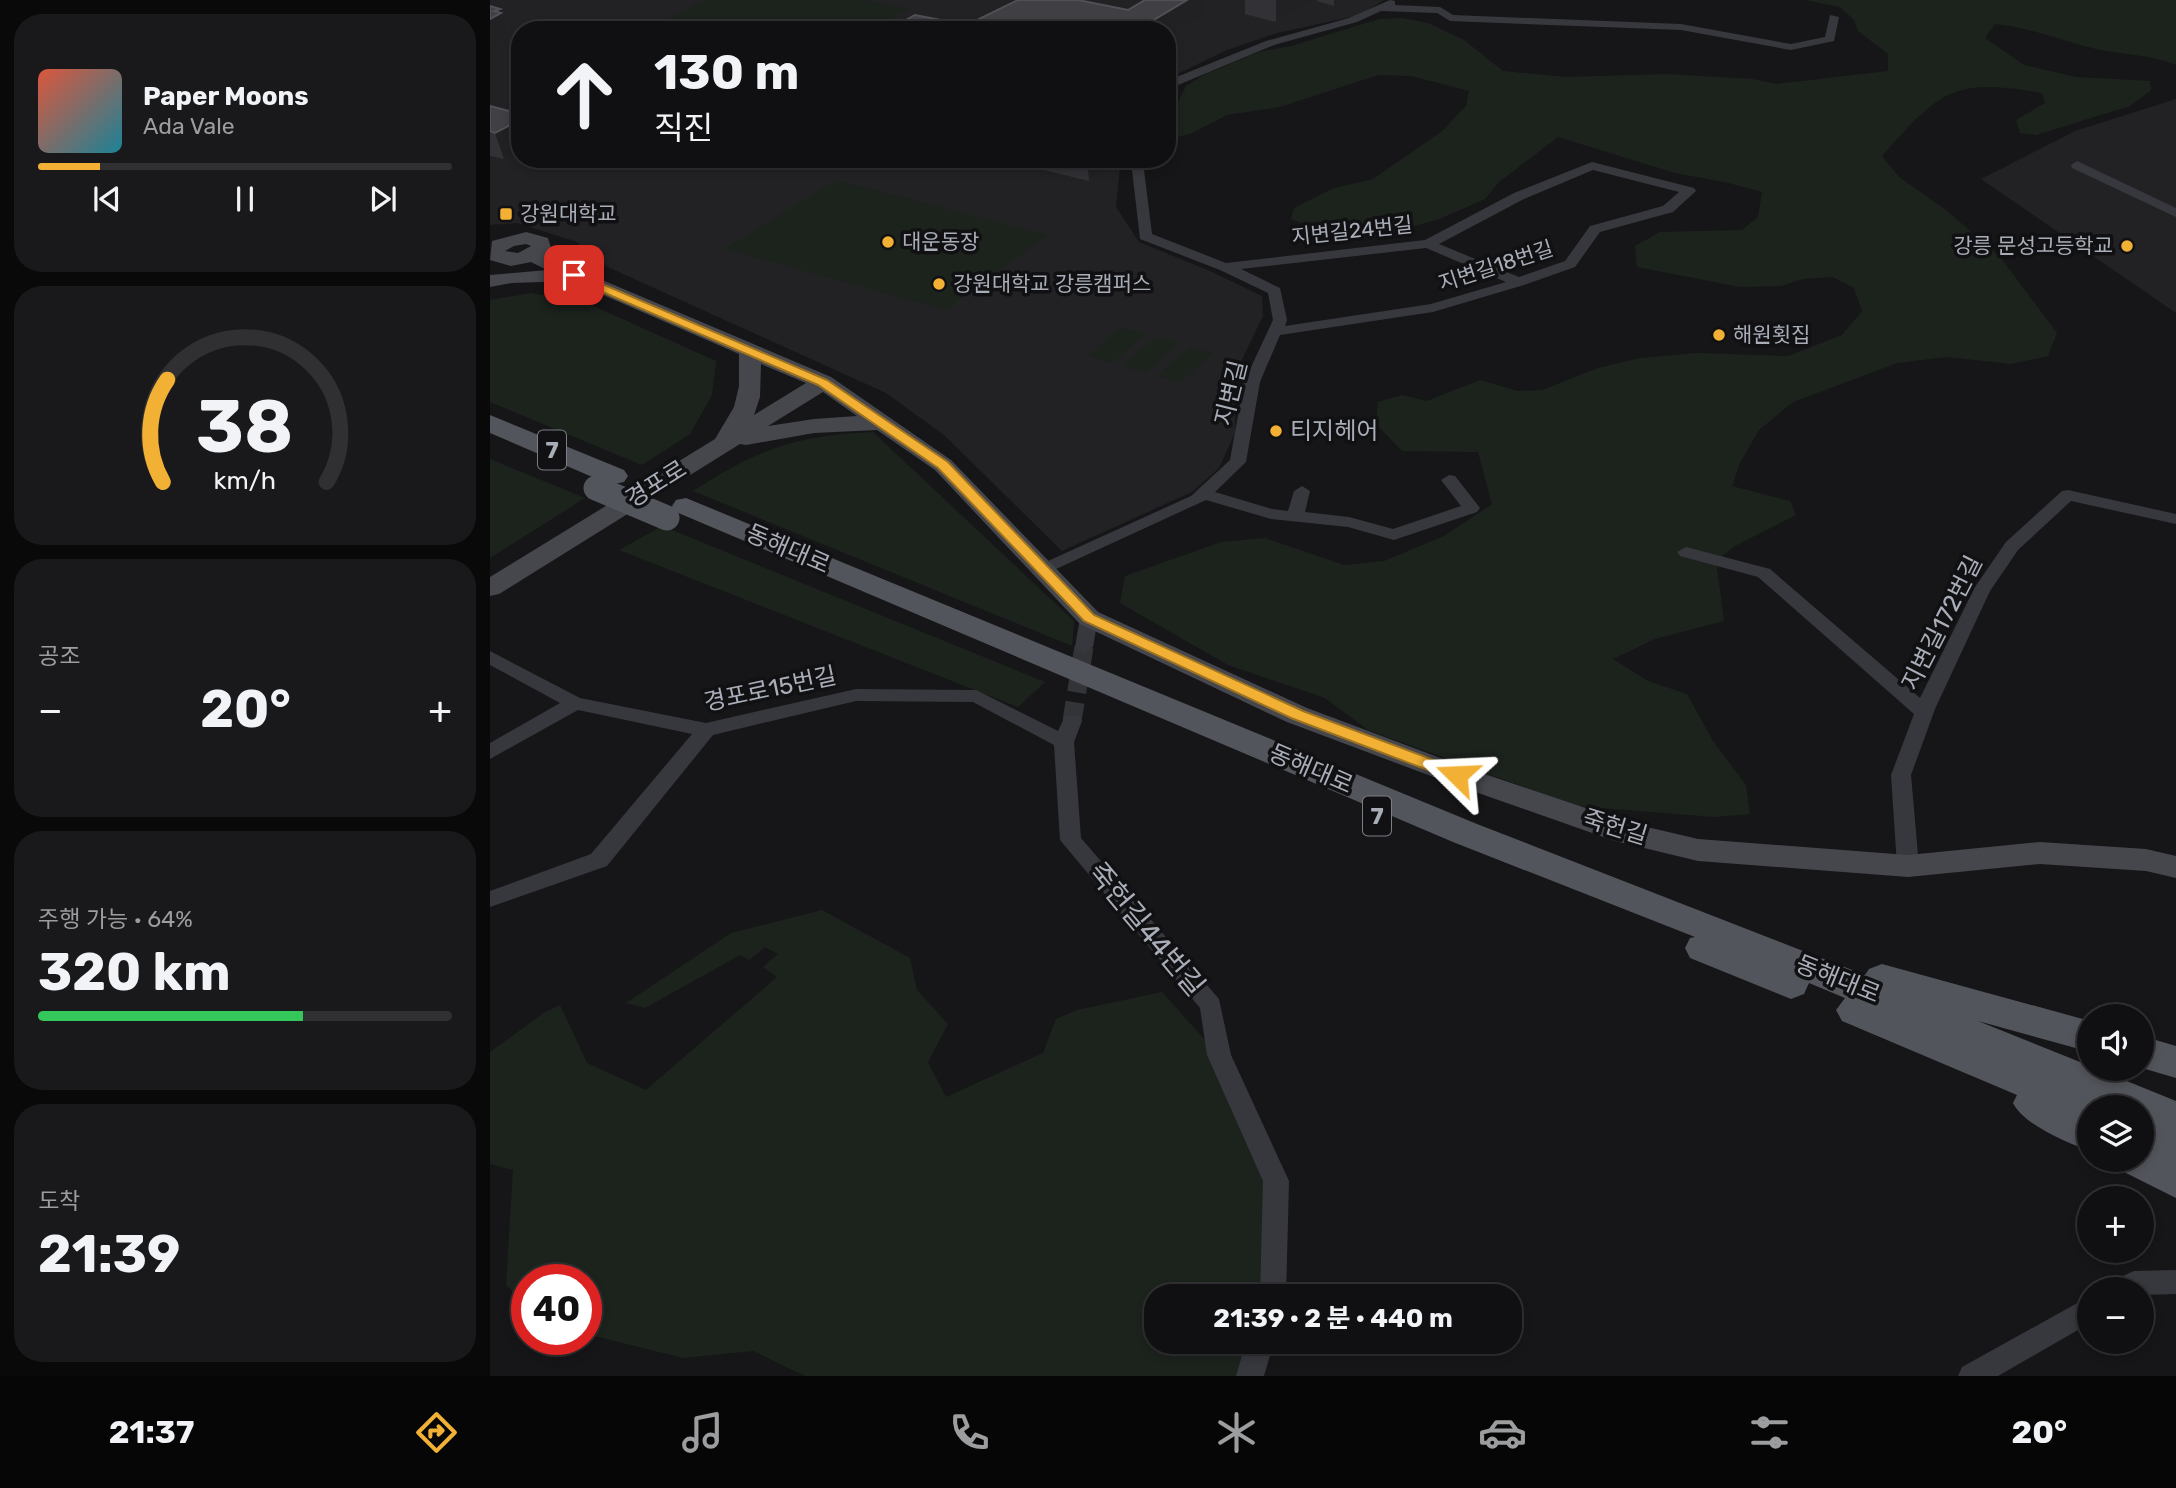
<!DOCTYPE html>
<html lang="ko">
<meta charset="utf-8">
<style>
:root{--surface:#101012;--page:#19191b;--text:#f1f3f6;--muted:#9c9d9f;--line:#303032;--accent:#f2b134}
body{margin:0;font-family:Rubik,"Noto Sans KR",sans-serif;background:var(--page);color:var(--text);height:100vh;display:flex;flex-direction:column;font-size:26px;white-space:nowrap}
*{box-sizing:border-box;margin:0}
p{font-size:23px;color:var(--muted)}
.icon{flex:none;width:38px;height:38px;fill:none;stroke:currentColor;stroke-width:2;stroke-linecap:round;stroke-linejoin:round}
.map{position:relative;flex:1;overflow:hidden}
.side{display:flex;flex-direction:column;gap:14px;padding:14px;background:#09090a;width:490px}
.side>*{flex:none}
.banner{position:absolute;left:21px;top:21px;width:665px;height:147px;border-radius:28px;box-shadow:0 4px 10px #0003,0 0 0 2px var(--line);background:#101012;color:var(--text);overflow:hidden}
.fabs{position:absolute;left:1587px;top:1004px;display:grid;gap:14px}
.fabs a{display:grid;place-items:center;width:77px;height:77px;border-radius:50%;background:var(--surface);box-shadow:0 4px 10px #0003,0 0 0 2px var(--line);font-size:35px}
.speed{position:absolute;left:21px;top:1264px;display:flex;gap:14px;font-size:35px;font-weight:700;text-align:center}
.speed>*{display:grid;place-content:center;width:91px;height:91px;border-radius:50%;background:var(--surface);box-shadow:0 4px 10px #0003,0 0 0 2px var(--line);line-height:1}
.speed .limit{border:10px solid #d22;background:#fff;color:#111}
.pin{position:absolute;display:grid;place-items:center;width:60px;height:60px;color:#fff;margin:-30px;border-radius:14px;box-shadow:0 4px 10px #0006}
.me{position:absolute;width:77px;margin:-38px;rotate:291deg;stroke-linejoin:round;filter:drop-shadow(0 0 5px #0008)}
.turn{display:flex;align-items:center;gap:24px;height:147px;padding:0 28px;font-size:32px}
.turn .icon{width:91px;height:91px;stroke-width:2.5}
.turn b{display:block;font-size:49px;line-height:60px}
.big{font-size:52px;font-weight:700;line-height:1.1}
.side .card{flex:1;display:flex;flex-direction:column;justify-content:center;gap:10px;min-width:0;padding:0 24px;border-radius:28px;background:var(--page)}
.side .dial{align-items:center;gap:0}
.dial svg{height:182px;overflow:visible;fill:none;stroke:var(--line);stroke-width:7;stroke-linecap:round;text-anchor:middle}
.dial text{fill:var(--text);stroke:none}
.song{display:flex;align-items:center;gap:21px}
.cover{width:84px;height:84px;border-radius:10px;background:linear-gradient(135deg,hsl(10 70% 55%),hsl(190 70% 35%))}
.played{height:7px;border-radius:4px;background:linear-gradient(90deg,var(--accent) 15%,var(--line) 15%)}
.keys{display:flex;justify-content:space-around;direction:ltr}
.heat{display:flex;justify-content:space-between;align-items:center;font-size:38px;direction:ltr}
.charge{height:10px;border-radius:5px;background:linear-gradient(90deg,#34c759 64%,var(--line) 0)}
.trip{position:absolute;left:654px;top:1284px;width:378px;height:70px;border-radius:28px;background:var(--surface);box-shadow:0 4px 10px #0003,0 0 0 2px var(--line);font-weight:700;line-height:70px;text-align:center}
.dock{display:flex;height:112px;justify-content:space-around;align-items:center;background:#060607;color:var(--muted)}
.dock .icon{width:49px;height:49px}
.dock .selected{color:var(--accent)}
.dock b{font-size:32px;color:var(--text)}
main{display:flex;flex:1;min-height:0}
.map>svg:first-child{display:block}
.built{fill:#222225}
.green{fill:#1c231d}
.lines{fill:none;stroke-linecap:round;stroke-linejoin:round}
.street-tunnel{stroke:#333438;stroke-width:19;stroke-dasharray:19 10;stroke-linecap:butt}
.street{fill:#37383d;fill-rule:evenodd}
.secondary{fill:#45474d;fill-rule:evenodd}
.primary{fill:#53555c;fill-rule:evenodd}
.primary-bridge{stroke:#53555c;stroke-width:25}
.wall{fill:#323236}
.shaded-wall{fill:#212124}
.building{fill:#3f3f44;stroke:#4f5156;stroke-width:2}
.route{fill:#f2b134;stroke:#9d7322;stroke-width:2}
.poi-dot{fill:#f2b134;stroke:#111113;stroke-width:2.5}
.labels{text-anchor:middle;stroke-width:7;stroke-linejoin:round;paint-order:stroke}
.far-poi-label{font-size:21px;fill:#a8adb8;stroke:#111113;text-anchor:start}
.far-street-label{font-size:21px;fill:#a8adb8;stroke:#111113}
.shield{fill:#111113;stroke:#7b7e86;stroke-width:2}
.shield-label{font-size:23px;font-weight:bold;fill:#a8adb8}
.street-label{font-size:24px;fill:#a8adb8;stroke:#111113}
.poi-label{font-size:24px;fill:#a8adb8;stroke:#111113;text-anchor:start}
.near-street-label{font-size:28px;fill:#a8adb8;stroke:#111113}
</style>
<main>
<section class="side">
<div class="card">
<div class="song"><i class="cover"></i><div><b>Paper Moons</b><p>Ada Vale</p></div></div>
<div class="played"></div>
<div class="keys"><svg class="icon" aria-label="previous" viewBox="0 0 24 24"><path d="M18 5L8 12l10 7zM5 5v14"/></svg><svg class="icon" aria-label="pause" viewBox="0 0 24 24"><path d="M8 5v14M16 5v14"/></svg><svg class="icon" aria-label="next" viewBox="0 0 24 24"><path d="M6 5l10 7-10 7zM19 5v14"/></svg></div>
</div>
<div class="card dial"><svg viewBox="0 0 100 80">
<path d="M14 69A42 42 0 1 1 86 69"/>
<path d="M14 69A42 42 0 0 1 16 24" stroke="#f2b134"/>
<text x="50" y="56" font-size="32" font-weight="700">38</text>
<text x="50" y="72" font-size="11">km/h</text>
</svg></div>
<div class="card"><p>공조</p>
<div class="heat"><a>−</a><b class="big">20°</b><a>+</a></div>
</div>
<div class="card"><p>주행 가능 · 64%</p><b class="big">320 km</b><div class="charge"></div></div>
<div class="card"><p>도착</p><b class="big">21:39</b></div>
</section>
<div class="map">
<svg width="1686" height="1376" viewBox="0 0 1686 1376">
<rect width="100%" height="100%" fill="#161618"/>
<g class="built">
<path d="M0 0H894L870 15 787 33 737 50 677 79V30H30V159H634L630 167 626 207 649 242 720 271 772 296 773 316 745 374V433L729 468 702 492 572 551 454 435 396 393 111 264 87 242 27 223 0 225Z"/>
<path d="M1686 99V313L1491 179 1585 131Z"/>
</g>
<g class="green">
<path d="M216 0H376L419 9 381 30H154Z"/>
<path d="M1315 0H1686V65C1661 54 1633 55 1606 49 1572 41 1539 27 1505 24L1495 38 1534 65 1586 77 1660 81 1661 90 1640 106 1546 135 1530 133 1526 120 1555 103 1552 93C1462 77 1450 91 1392 156L1409 177 1456 210 1511 258 1567 333 1558 356 1521 364 1457 357 1407 363 1303 402 1269 430 1250 463 1242 486 1300 501 1306 515 1245 546 1226 561 1234 621 1165 639 1123 659 1158 681 1197 694 1223 741 1256 785 1260 814 1224 817 1086 806 878 730 835 698 738 665 630 603 635 576 731 542 775 538 854 565 894 561 954 536 1002 504 988 452 912 451 886 424 888 402 912 395 937 401 990 380 1028 391 1052 390 1108 368 1150 358 1208 353 1298 356 1352 335 1372 311 1364 288 1343 277 1313 279 1291 286 1250 287 1147 267 1145 246 1170 232 1252 230 1268 217 1272 192 1239 183 1185 173 1068 137 1009 182 995 199 949 219 886 237 842 235 801 219 804 208 844 188 883 179 951 132 976 106 979 91 921 76 888 75 790 107 737 115 700 134 677 139 689 100 696 86 714 75 768 52 801 46 889 19 912 18 938 23 974 40 1013 71 1076 77 1176 74 1262 79 1286 84 1398 71V54L1368 31 1364 20 1350 7Z"/>
<path d="M346 180 558 235 456 310 235 249Z"/>
<path d="M41 293 92 301 226 361 222 395 200 434 152 465 0 402V300Z"/>
<path d="M631 327 655 334 622 363 597 356Z"/>
<path d="M667 337 689 343 656 373 632 366Z"/>
<path d="M699 347 723 353 691 382 666 376Z"/>
<path d="M383 432 584 621 582 646 203 491C270 448 304 436 383 432Z"/>
<path d="M0 459 95 498 0 558Z"/>
<path d="M172 526 555 682 528 707 129 550Z"/>
<path d="M332 910 420 958 427 990 458 1024 438 1062 456 1097 553 1053 566 1019 587 1010 672 992 715 1040 779 1184 775 1297H667V1342H762L751 1376H315L263 1351 193 1358 96 1334V1279H37V1305L16 1285 23 1170 0 1164V1052L55 1012 70 1005 97 1063 156 1090 287 977 273 967 288 954 275 947 259 960 250 955 155 1008 136 1003 241 933Z"/>
</g>
<g class="lines">
<path class="street-tunnel" d="M582 721 594 647"/>
<g class="street">
<path d="M900 0 905 1V5L950 7 963 15 1191 24 1301 44 1335 37 1340 15 1349 17 1344 41 1301 50 1191 30 960 21 947 13 891 11 867 22 784 45 688 85 681 100 677 101 679 80 776 41 859 18Z"/>
<path d="M646 159H658L654 170 662 234 736 263 935 240 1024 193 1102 162 1204 188 1206 191 1183 212 1110 232 1085 267 1034 285 943 312 790 335 770 382 756 462 725 492 782 509 798 511 804 491 812 486 820 491 815 512 859 517 903 529 971 506 951 480 959 475 965 476 987 504 990 508 987 512 904 540 858 527 781 519 716 500 553 575 547 574 544 570 547 566 701 496 740 460 754 382 783 320 778 293 730 270 650 239 642 170ZM1103 170 1189 192 1173 206 1100 226 1075 261 1029 277 949 244 1034 199ZM936 248 1016 282 941 304 795 326 797 320 790 288 751 269Z"/>
<path d="M1587 161 1686 208V217L1582 168 1581 165Z"/>
<path d="M1578 490 1686 514V524L1581 501 1528 550 1500 591 1445 709 1421 775 1429 866 1426 872 1418 874 1410 872 1407 866 1401 775 1424 714 1268 577 1190 556 1187 552 1196 547 1280 569 1430 698 1485 587 1516 542 1572 491Z"/>
<path d="M599 612 608 618 603 647 594 653 585 647 590 618Z"/>
<path d="M0 651 90 698 216 723 366 689 486 690 568 731 575 716H589L592 721 584 742 591 838 729 999 741 1055 799 1181 796 1297H770L773 1181 717 1055 710 1008 570 840 564 745 483 702 366 701 223 735 117 866 0 907V891L101 854 202 734 88 710 0 759V743L70 703 0 665Z"/>
<path d="M1686 1270V1294L1652 1295V1290H1618L1622 1281 1644 1271Z"/>
<path d="M1600 1296V1323L1508 1376H1468L1472 1367Z"/>
<path d="M756 1342H784L774 1376H746Z"/>
</g>
<path class="secondary" d="M36 232 58 238 61 248 56 254 91 271 341 377 461 460 608 612 817 708 977 768 1140 823 1208 839 1418 855 1550 842 1656 849 1686 856V878L1656 871 1550 864 1418 877 1208 861 1125 841 957 782 797 722 590 624 445 470 387 430 324 433 256 445 250 444 9 594 0 596V577L225 439 244 407 249 386V354L81 281 22 283 0 287V275L57 270 41 262 21 266 0 260 2 241ZM36 244 41 246 28 253 15 251 24 246ZM271 364 316 383 264 415 270 397ZM333 392 367 416 324 419 278 426Z"/>
<g class="primary">
<path d="M0 415 134 470 138 476 134 482 124 484 114 482 0 433Z"/>
<path d="M196 498 987 824 1375 975 1379 969 1392 964 1600 1021V1052L1488 1021 1600 1066V1069H1607L1686 1101V1198L1634 1172 1628 1160H1652V1108H1600V1151C1577 1143 1533 1124 1523 1103L1527 1095 1352 1021 1346 1010 1355 998 1319 983 1314 994 1301 999 1200 958 1195 948 1200 938 1205 937 963 842 186 512 182 506 186 500Z"/>
<path d="M1652 1036 1686 1046V1078L1652 1068Z"/>
</g>
<path class="primary-bridge" d="M106 488 177 518"/>
</g>
<g class="wall">
<path d="M755 0H855L844 6 827 1 786 22 755 14Z"/>
<path d="M715 14 677 30H398L477 25Z"/>
<path d="M0 106 14 159 0 156Z"/>
<path d="M545 159H618V168L599 181 546 168Z"/>
</g>
<g class="shaded-wall">
<path d="M697 0H715V14L677 37V30H647Z"/>
<path d="M786 0H827V1L786 22Z"/>
<path d="M844 0H855L844 6Z"/>
<path d="M10 9 18 38 0 48V19L4 11Z"/>
<path d="M537 24 538 30H528Z"/>
<path d="M30 120V151L14 159 5 133Z"/>
<path d="M597 159H618V168L599 181Z"/>
</g>
<g class="building">
<path d="M528 0H588L638 10 655 0H697L647 30H563L537 24 528 30H398L425 15 477 25Z"/>
<path d="M0 6 10 9 4 11 11 13 0 19Z"/>
<path d="M0 106 30 114V120L5 133 0 131Z"/>
</g>
<path class="route" d="M84 272 337 380 458 462 604 615 813 711 973 771 976 775 973 779H961L801 718 594 621 448 468 328 385 80 278 78 275Z"/>
<g class="poi-dot">
<rect x="9" y="207" width="14" height="14" rx="3.5"/>
<circle cx="398" cy="242" r="7"/>
<circle cx="1637" cy="246" r="7"/>
<circle cx="449" cy="284" r="7"/>
<circle cx="1229" cy="335" r="7"/>
<circle cx="786" cy="431" r="7"/>
</g>
<g class="labels">
<g class="far-poi-label">
<text x="30" y="221">강원대학교</text>
<text x="412" y="249">대운동장</text>
<text x="1623" y="253" text-anchor="end">강릉 문성고등학교</text>
<text x="463" y="291">강원대학교 강릉캠퍼스</text>
<text x="1243" y="342">해원횟집</text>
</g>
<g class="far-street-label">
<text transform="translate(862 231) rotate(-6)" y="7">지변길24번길</text>
<text transform="translate(1006 266) rotate(-18)" y="7">지변길18번길</text>
</g>
<g class="shield">
<rect x="48" y="430.5" width="28" height="39" rx="5"/>
<rect x="873" y="796.5" width="28" height="39" rx="5"/>
</g>
<g class="shield-label">
<text x="62" y="458">7</text>
<text x="887" y="824">7</text>
</g>
<g class="street-label">
<text transform="translate(741 393) rotate(-76)" y="8">지변길</text>
<text transform="translate(166 484) rotate(-32)" y="8">경포로</text>
<text transform="translate(298 549) rotate(23)" y="8">동해대로</text>
<text transform="translate(1452 623) rotate(-63)" y="8">지변길172번길</text>
<text transform="translate(280 689) rotate(-12)" y="8">경포로15번길</text>
<text transform="translate(821 769) rotate(23)" y="8">동해대로</text>
<text transform="translate(1125 827) rotate(17)" y="8">죽헌길</text>
<text transform="translate(1348 979) rotate(22)" y="8">동해대로</text>
</g>
<g class="poi-label">
<text x="800" y="439">티지헤어</text>
</g>
<g class="near-street-label">
<text transform="translate(657 929) rotate(50)" y="10">죽헌길44번길</text>
</g>
</g>
</svg>
<div class="fabs">
<a><svg class="icon" aria-label="sound" viewBox="0 0 24 24"><path d="M4 9h4l5-4v14l-5-4H4zM17 9q2 3 0 6"/></svg></a>
<a><svg class="icon" aria-label="layers" viewBox="0 0 24 24"><path d="M12 4l9 5-9 5-9-5zM3 14l9 5 9-5"/></svg></a>
<a>+</a>
<a>−</a>
</div>
<div class="speed"><div class="limit">40</div></div>
<div class="pin" style="left:84px;top:275px;background:#d93025"><svg class="icon" aria-label="arrive" viewBox="0 0 24 24"><path d="M6 21V4h12l-3 4 3 4H6"/></svg></div>
<svg class="me" style="left:967px;top:775px" viewBox="-20 -20 40 40"><path d="M0-17L14 15 0 8-14 15z" fill="#f2b134" stroke="#fff" stroke-width="4"/></svg>
<div class="trip">21:39 · 2 분 · 440 m</div>
<div class="banner">
<div class="turn"><svg class="icon" aria-label="ahead" viewBox="0 0 24 24"><path d="M12 20V5M6 11l6-6 6 6"/></svg><div><b>130 m</b>직진</div></div>
</div>
</div>
</main>
<nav class="dock">
<b>21:37</b>
<svg class="icon selected" aria-label="directions" viewBox="0 0 24 24"><path d="M12 3l9 9-9 9-9-9zM9 14v-3h6M13 9l2 2-2 2"/></svg>
<svg class="icon" aria-label="music" viewBox="0 0 24 24"><path d="M9 18V5l10-2v13"/><circle cx="6" cy="18" r="3"/><circle cx="16" cy="16" r="3"/></svg>
<svg class="icon" aria-label="phone" viewBox="0 0 24 24"><path d="M5 4h4l2 5-3 2q2 4 5 5l2-3 5 2v4C11 20 4 13 5 4z"/></svg>
<svg class="icon" aria-label="climate" viewBox="0 0 24 24"><path d="M12 3v18M4 7l16 10M4 17L20 7"/></svg>
<svg class="icon" aria-label="car" viewBox="0 0 24 24"><path d="M5 17H2v-5l4-1 3-4h7l3 4 3 1v5h-3M9 17h6M6 11h13"/><circle cx="7" cy="17" r="2"/><circle cx="17" cy="17" r="2"/></svg>
<svg class="icon" aria-label="filters" viewBox="0 0 24 24"><path d="M4 7h16M4 17h16"/><circle cx="9" cy="7" r="2"/><circle cx="15" cy="17" r="2"/></svg>
<b>20°</b>
</nav>
